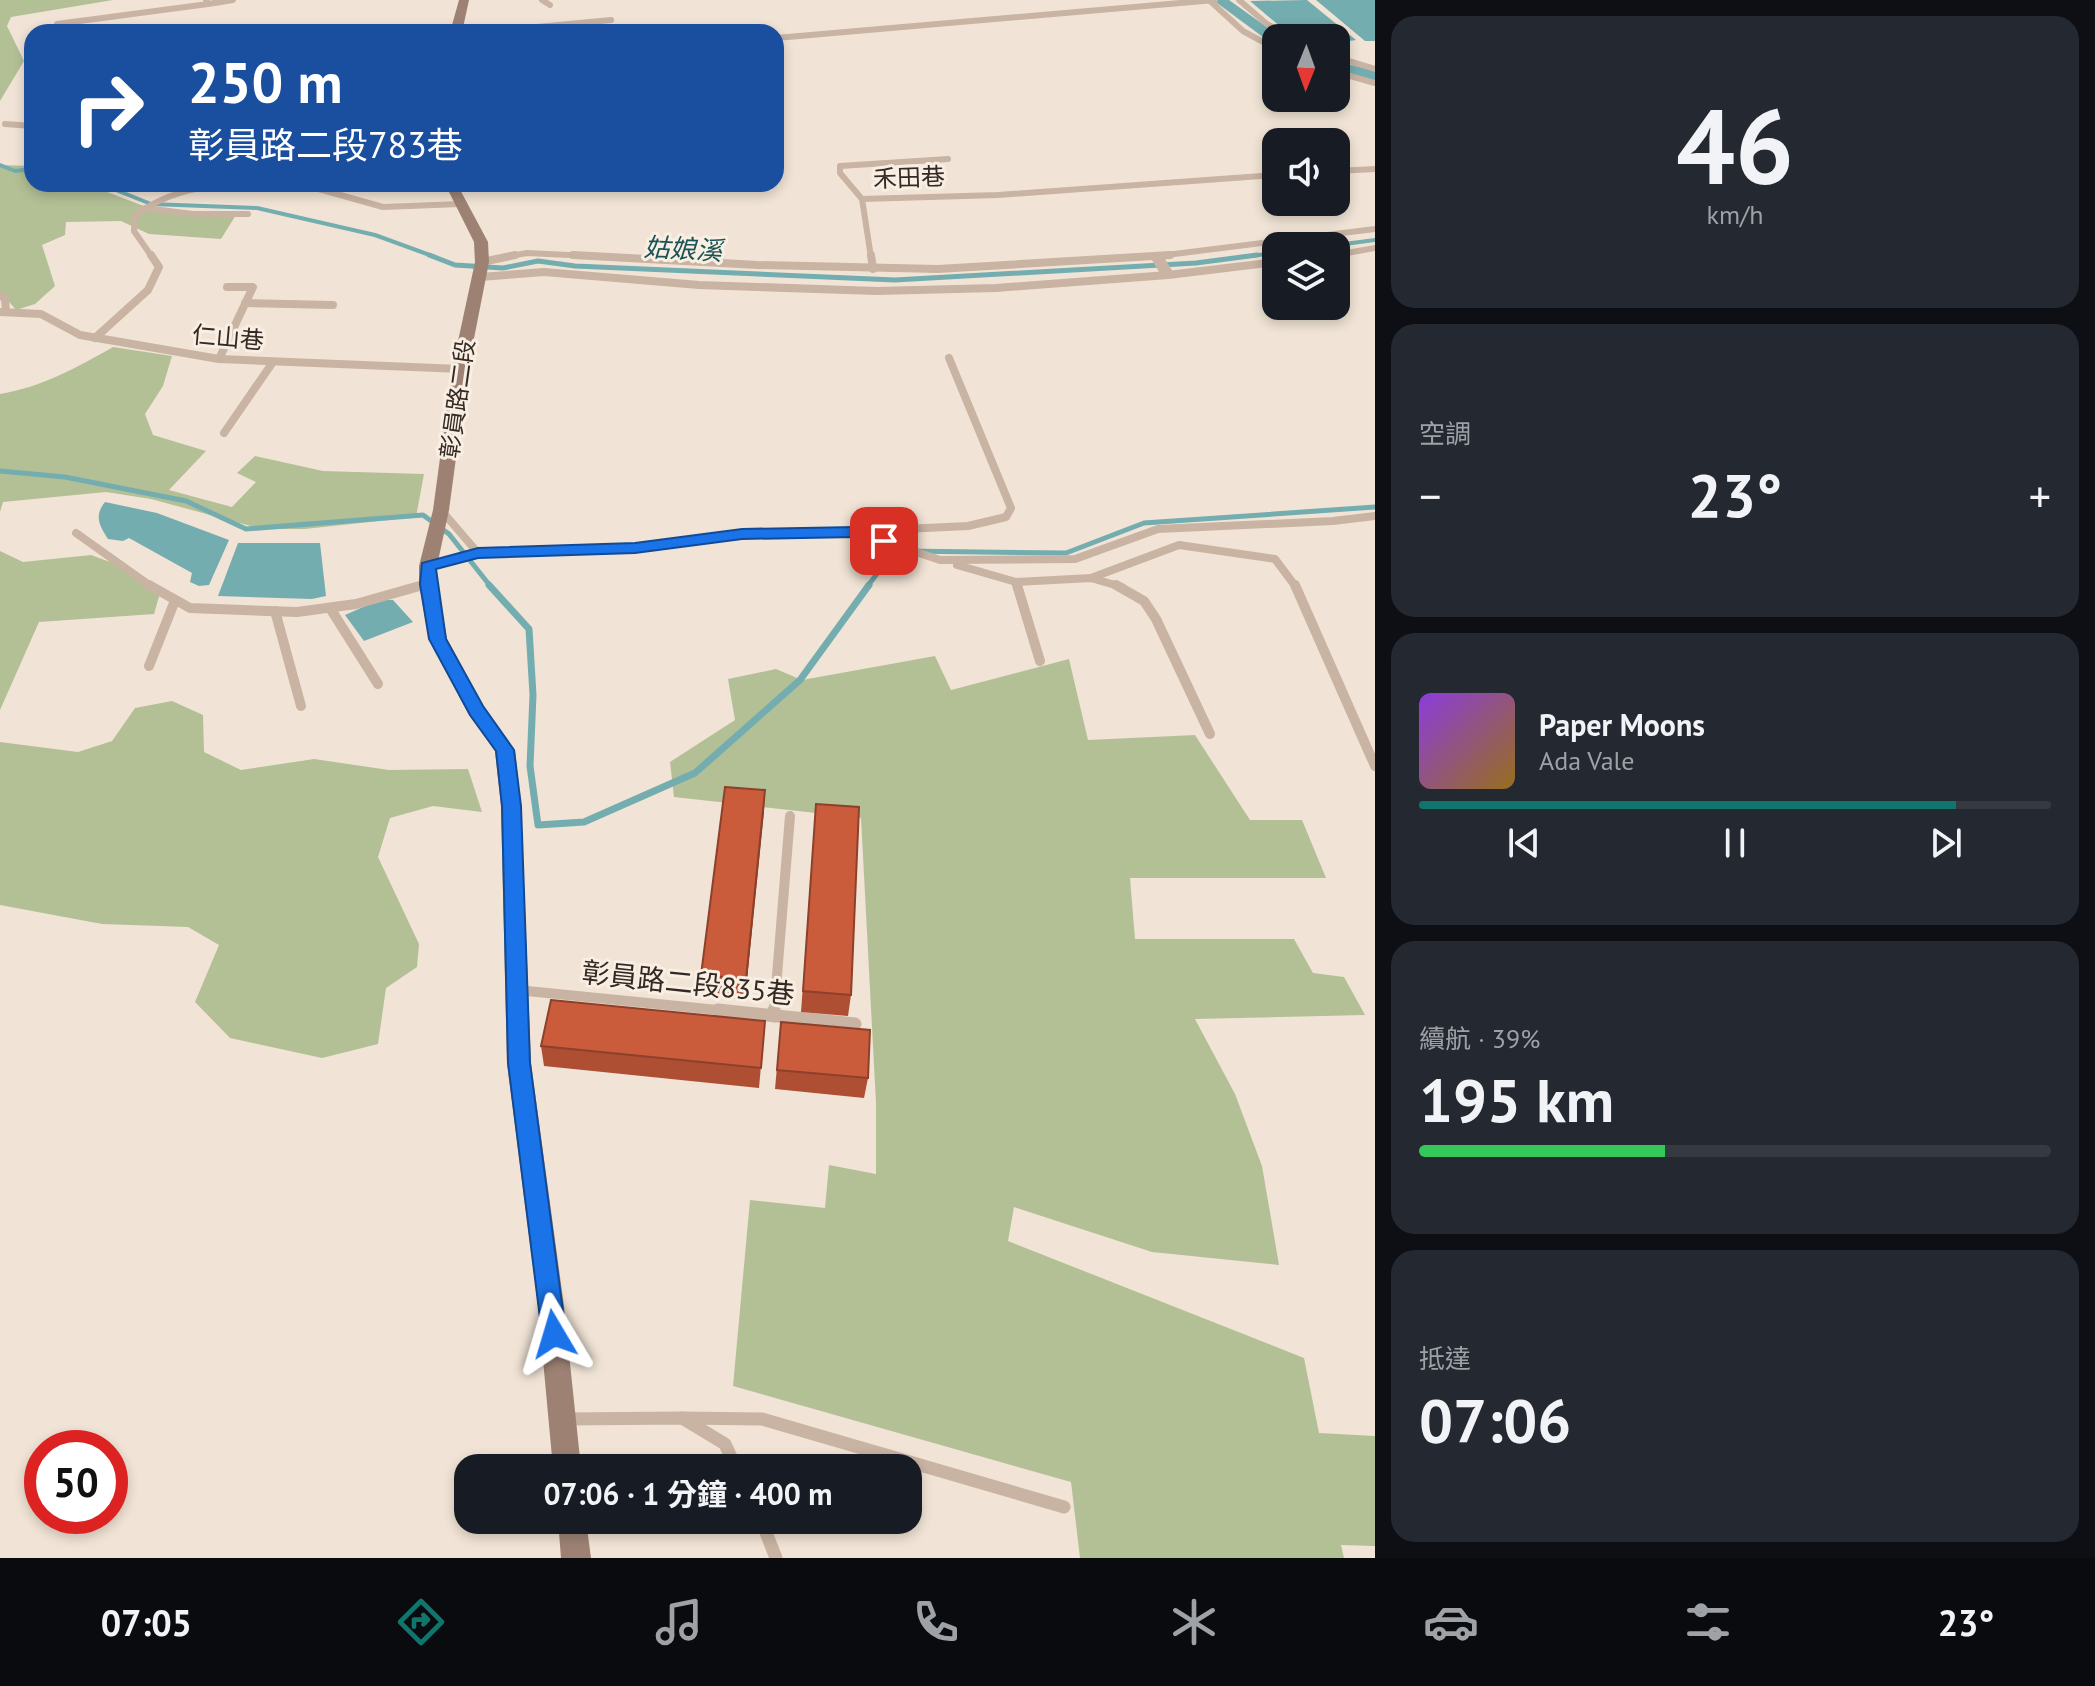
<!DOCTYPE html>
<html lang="zh-TW">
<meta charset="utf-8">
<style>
:root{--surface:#171b24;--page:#242831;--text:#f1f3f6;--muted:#9ea1a6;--line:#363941;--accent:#0f766e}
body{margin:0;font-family:"PT Sans","Noto Sans TC",sans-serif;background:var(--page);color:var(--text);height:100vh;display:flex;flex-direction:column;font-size:30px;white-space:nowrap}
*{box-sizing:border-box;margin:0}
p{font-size:26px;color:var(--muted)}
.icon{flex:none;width:44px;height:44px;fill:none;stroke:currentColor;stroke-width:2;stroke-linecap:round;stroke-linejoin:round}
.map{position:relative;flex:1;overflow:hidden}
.side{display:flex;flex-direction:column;gap:16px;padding:16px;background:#0d0f14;width:720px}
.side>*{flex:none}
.guide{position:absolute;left:24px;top:24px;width:760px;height:168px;border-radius:24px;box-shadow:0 4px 12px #0003;background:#1a4fa0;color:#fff;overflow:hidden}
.needle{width:52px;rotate:181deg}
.fabs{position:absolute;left:1262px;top:24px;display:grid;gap:16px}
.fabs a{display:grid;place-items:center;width:88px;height:88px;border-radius:16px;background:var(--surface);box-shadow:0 4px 12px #0003;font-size:40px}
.speed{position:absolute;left:24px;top:1430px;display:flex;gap:16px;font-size:40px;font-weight:700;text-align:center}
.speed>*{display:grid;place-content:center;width:104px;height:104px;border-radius:50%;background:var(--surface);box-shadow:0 4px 12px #0003;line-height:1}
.speed .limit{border:12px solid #d22;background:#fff;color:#111}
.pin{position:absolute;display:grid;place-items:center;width:68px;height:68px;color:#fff;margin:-34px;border-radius:16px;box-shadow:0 4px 12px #0006}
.me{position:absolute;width:88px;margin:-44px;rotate:353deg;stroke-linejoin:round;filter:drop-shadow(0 0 6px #0008)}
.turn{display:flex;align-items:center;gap:28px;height:168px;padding:0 32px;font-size:36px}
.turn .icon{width:104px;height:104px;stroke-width:2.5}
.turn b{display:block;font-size:56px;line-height:68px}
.big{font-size:60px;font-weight:700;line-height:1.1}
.side .card{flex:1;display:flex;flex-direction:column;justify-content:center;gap:12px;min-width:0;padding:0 28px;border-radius:24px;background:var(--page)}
.side .dial{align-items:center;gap:0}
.dial b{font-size:104px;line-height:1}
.song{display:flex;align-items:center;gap:24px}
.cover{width:96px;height:96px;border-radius:12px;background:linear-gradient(135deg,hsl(270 70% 55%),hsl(40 70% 35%))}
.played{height:8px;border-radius:4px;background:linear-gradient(90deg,var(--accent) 85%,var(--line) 85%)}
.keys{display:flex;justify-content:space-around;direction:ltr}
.heat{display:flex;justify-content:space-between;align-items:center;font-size:44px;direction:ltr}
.charge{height:12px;border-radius:6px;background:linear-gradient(90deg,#34c759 39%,var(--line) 0)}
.trip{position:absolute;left:454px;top:1454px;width:468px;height:80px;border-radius:24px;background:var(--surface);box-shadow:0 4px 12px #0003;font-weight:700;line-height:80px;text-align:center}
.dock{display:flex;height:128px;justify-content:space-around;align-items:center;background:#090b0e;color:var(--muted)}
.dock .icon{width:56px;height:56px}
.dock .active{color:var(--accent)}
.dock b{font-size:36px;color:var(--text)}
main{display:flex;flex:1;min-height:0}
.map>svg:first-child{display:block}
.green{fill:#b3c096}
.water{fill:#74adaf}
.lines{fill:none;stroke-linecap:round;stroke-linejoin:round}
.stream-far2{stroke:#74adaf;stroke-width:4}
.stream-far1{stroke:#74adaf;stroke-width:5}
.stream{stroke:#74adaf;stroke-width:7}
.canal{fill:#74adaf;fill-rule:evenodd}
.service-far3{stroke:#c9b3a2;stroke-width:6}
.service-far2{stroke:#c9b3a2;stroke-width:8}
.service-far1{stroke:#c9b3a2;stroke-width:10}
.service{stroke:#c9b3a2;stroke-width:13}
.minor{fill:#c9b3a2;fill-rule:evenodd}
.secondary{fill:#9d8274;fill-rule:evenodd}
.wall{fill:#ae4f34}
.shaded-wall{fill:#8d402a}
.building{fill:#ca5c3c;stroke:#8d402a;stroke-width:2}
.route{fill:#1a73e8;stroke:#114b97;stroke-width:2}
.labels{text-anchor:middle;stroke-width:6;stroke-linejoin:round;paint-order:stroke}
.far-street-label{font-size:24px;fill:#342925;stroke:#f9eee2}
.far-water-label{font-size:26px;font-style:italic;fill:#195356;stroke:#f9eee2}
.street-label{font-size:28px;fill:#342925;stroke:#f9eee2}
</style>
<main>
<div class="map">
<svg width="1375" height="1558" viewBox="0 0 1375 1558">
<rect width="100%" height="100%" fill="#f1e4d6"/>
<g class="green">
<path d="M0 0H113L11 17 7 26 24 61 0 101Z"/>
<path d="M0 165 32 166V184H104L107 192 149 208 236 215 221 239 149 234 121 221 66 222 65 235 42 245 55 286 35 304 16 310 0 291Z"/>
<path d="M113 347 172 356 163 386 145 414 153 435 206 451 169 490 232 507 256 482 237 473 255 456 323 471 424 474 416 517 305 529H262L151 499 106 492 3 502 0 512V394C42 387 76 368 113 347Z"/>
<path d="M0 551 23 562 91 555 132 570 160 593 154 614 39 622 0 710Z"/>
<path d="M935 656 951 690 1069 659 1088 740 1195 735 1250 820H1302L1326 878H1130L1135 939H1294L1313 973 1344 977 1365 1015 1195 1019 1235 1094 1262 1166 1279 1265 1152 1252 1014 1207 1008 1241 1304 1358 1319 1433 1375 1436V1546L1341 1545 1344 1558H1080L1071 1482 733 1386 750 1200 825 1208 829 1165 876 1174V1103L861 818 674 797 670 762 735 720 728 679 776 669 802 680Z"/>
<path d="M172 701 203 715 204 752 241 770 314 759 389 770 468 769 482 812 433 806 390 818 378 857 419 944 417 967 386 988 378 1044 322 1058 230 1038 195 1002 219 945 188 927 102 924 0 905V742L78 752 112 741 135 708Z"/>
</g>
<g class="water">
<path d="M1307 0 1356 40 1336 43V38C1288 38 1286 31 1250 1Z"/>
<path d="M1316 0H1375V41H1365Z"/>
<path d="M105 502 157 513 229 540 209 585 199 586 190 582 192 573 129 538 123 541 108 539C99 525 94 516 105 502Z"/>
<path d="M238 543H320L326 596 312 599 218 596Z"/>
<path d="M379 600H393L413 622 364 641 345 615Z"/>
</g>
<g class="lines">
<g class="stream-far2">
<path d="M0 165 15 171 32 169"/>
<path d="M101 184 151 204 257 208 375 235 435 257"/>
<path d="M1329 246 1375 240"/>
<path d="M1241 257 1276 253"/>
</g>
<g class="stream-far1">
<path d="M429 255 455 265 503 268 538 261 575 266 895 280 1196 263 1257 255"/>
<path d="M0 471 65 477 186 501 246 529 423 515 449 534 491 587"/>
<path d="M867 587 888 559 904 551 1066 553 1144 523 1375 507"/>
</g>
<path class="stream" d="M489 585 529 629 533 695 530 766 538 825 584 822 695 773 800 680 869 585"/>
<g class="canal">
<path d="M1213 0H1229L1282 38H1276V44L1271 43Z"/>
<path d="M1336 61 1375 71V81L1336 70Z"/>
</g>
<g class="service-far3">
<path d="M542 0 550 5"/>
<path d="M1209 0 1243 31 1276 49"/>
<path d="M1239 0 1267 24 1290 38"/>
<path d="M208 4 233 0"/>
<path d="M57 24 208 4 206 0"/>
<path d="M539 32 537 27 611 20"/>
<path d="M776 38 1215 0"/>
<path d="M1336 57 1375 69"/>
<path d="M1336 72 1375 83"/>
<path d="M5 124 32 126"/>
<path d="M1336 171 1375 169"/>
<path d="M301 184 383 207 461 204"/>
<path d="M862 199 840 173V166L948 159"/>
<path d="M145 208 193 214H248"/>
<path d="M1336 255 1375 248"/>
<path d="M152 257 134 231 135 215C166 193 196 187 233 184"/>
<path d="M505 257 527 253 611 257"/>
<path d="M871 257 862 199 998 195 1276 175"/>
<path d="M1150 257 1375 229"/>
</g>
<g class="service-far2">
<path d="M573 255 758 265 938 269 1170 255"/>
<path d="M871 255 873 269"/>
<path d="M482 262 515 255"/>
<path d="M480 277 544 272 699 285 877 291 996 288 1168 275 1276 262"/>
<path d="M0 295 5 299 6 311"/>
<path d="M245 303 333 305"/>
<path d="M0 312 41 314 80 335 219 359 460 369"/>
<path d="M95 338 148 290 159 267 151 255"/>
<path d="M219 359 253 287H227"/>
<path d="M224 433 273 362"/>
<path d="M441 510 478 553"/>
<path d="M862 531 968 526 1006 517 1011 508 949 358"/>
<path d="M76 533 152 587"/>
<path d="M957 565 1016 582 1091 578 1122 587"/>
<path d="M428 566 478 553 635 548 742 534 856 532 940 560 1075 559 1158 529 1333 521 1375 516"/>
<path d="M1091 578 1179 545 1275 559 1296 587"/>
<path d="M1016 582 1018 587"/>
<path d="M416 587 428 584"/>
</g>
<g class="service-far1">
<path d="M149 585 190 608 297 612 356 604 423 585"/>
<path d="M1017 585 1040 661"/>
<path d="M1116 585 1144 601 1156 619 1210 734"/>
<path d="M1295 585 1375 766"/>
<path d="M330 608 378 684"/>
<path d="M275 611 301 706"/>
<path d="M149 666 174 603"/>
<path d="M517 990 738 1012"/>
<path d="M774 1012 790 816"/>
</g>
<g class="service">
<path d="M718 1010 855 1024"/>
<path d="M774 1016V1010"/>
<path d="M682 1418 762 1419 1064 1507"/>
<path d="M565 1419 682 1418 725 1444 736 1468"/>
<path d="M761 1520 776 1558"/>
</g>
<path class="minor" d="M1157 253 1162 254 1175 275 1173 278 1161 275 1150 257Z"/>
<g class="secondary">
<path d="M459 0H469L462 32H450Z"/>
<path d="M445 184H457L488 242 489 262 468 369 449 510 437 566V584L447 639 483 706 515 750 521 806 531 1063 564 1306 581 1468H553L538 1306 507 1063 501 806 495 751 469 715 429 639 419 584V566L433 510 452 369 475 262 474 242Z"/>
<path d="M558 1520H586L591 1558H561Z"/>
</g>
</g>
<g class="wall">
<path d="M765 790 745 1000 701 995V975Z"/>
<path d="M816 804 851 995 848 1016 801 1012Z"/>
<path d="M765 1021 759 1088 544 1066 541 1046Z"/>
<path d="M781 1022 868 1078 864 1098 775 1089Z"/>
</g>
<path class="shaded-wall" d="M765 790 764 812 745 1000 746 979Z"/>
<g class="building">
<path d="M725 787 765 790 746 979 701 975Z"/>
<path d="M816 804 859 807 851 995 803 991Z"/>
<path d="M551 1000 765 1021 761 1068 541 1046Z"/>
<path d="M781 1022 870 1030 868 1078 777 1070Z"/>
</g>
<path class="route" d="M856 527 889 537 891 541 884 546 855 537 742 539 635 553 478 558 436 569 446 639 483 706 514 750 521 806 530 1063 566 1334 562 1343 554 1346 545 1343 542 1334 508 1063 502 806 496 751 470 715 429 639 420 584 422 563 478 548 635 543 742 529Z"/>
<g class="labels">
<g class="far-street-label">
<text transform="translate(909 178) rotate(-2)" y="8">禾田巷</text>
<text transform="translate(228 338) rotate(5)" y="8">仁山巷</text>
<text transform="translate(458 399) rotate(-82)" y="8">彰員路二段</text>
</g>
<g class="far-water-label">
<text transform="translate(683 249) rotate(3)" y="9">姑娘溪</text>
</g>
<g class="street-label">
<text transform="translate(688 983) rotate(6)" y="10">彰員路二段835巷</text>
</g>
</g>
</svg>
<div class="fabs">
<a><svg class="needle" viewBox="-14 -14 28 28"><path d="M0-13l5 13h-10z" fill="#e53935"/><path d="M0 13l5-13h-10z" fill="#9ea1a6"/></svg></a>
<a><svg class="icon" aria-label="sound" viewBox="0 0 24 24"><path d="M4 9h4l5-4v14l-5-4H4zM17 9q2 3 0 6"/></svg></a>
<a><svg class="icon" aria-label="layers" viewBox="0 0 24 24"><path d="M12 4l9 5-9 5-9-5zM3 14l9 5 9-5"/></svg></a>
</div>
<div class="speed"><div class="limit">50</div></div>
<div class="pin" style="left:884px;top:541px;background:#d93025"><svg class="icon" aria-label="arrive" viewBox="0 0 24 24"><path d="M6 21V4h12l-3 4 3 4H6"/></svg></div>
<svg class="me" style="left:554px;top:1334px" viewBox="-20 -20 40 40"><path d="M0-17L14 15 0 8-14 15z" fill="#1a73e8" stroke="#fff" stroke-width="4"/></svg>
<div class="trip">07:06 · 1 分鐘 · 400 m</div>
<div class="guide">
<div class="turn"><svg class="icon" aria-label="right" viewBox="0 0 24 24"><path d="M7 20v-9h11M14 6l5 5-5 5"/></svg><div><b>250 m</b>彰員路二段783巷</div></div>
</div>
</div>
<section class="side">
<div class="card dial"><b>46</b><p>km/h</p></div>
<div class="card"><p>空調</p>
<div class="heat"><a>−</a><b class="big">23°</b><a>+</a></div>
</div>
<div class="card">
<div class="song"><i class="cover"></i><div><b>Paper Moons</b><p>Ada Vale</p></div></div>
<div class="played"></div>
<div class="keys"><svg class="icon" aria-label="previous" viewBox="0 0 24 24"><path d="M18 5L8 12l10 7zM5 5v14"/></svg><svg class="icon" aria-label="pause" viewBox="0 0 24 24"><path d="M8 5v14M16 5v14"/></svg><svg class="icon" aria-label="next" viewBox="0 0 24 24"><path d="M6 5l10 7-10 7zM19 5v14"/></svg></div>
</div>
<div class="card"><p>續航 · 39%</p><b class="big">195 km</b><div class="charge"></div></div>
<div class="card"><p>抵達</p><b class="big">07:06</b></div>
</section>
</main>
<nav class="dock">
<b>07:05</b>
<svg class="icon active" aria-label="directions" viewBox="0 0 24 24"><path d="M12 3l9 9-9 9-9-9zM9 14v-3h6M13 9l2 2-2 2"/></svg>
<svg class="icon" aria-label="music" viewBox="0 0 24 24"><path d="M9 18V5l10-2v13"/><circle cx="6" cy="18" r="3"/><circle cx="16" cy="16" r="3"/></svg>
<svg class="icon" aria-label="phone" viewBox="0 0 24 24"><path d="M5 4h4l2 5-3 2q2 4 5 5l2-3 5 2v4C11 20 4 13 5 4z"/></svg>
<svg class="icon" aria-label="climate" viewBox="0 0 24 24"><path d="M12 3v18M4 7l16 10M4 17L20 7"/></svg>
<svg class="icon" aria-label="car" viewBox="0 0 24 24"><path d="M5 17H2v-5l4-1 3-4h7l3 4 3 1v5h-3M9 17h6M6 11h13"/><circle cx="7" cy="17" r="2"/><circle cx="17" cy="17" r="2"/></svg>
<svg class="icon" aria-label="filters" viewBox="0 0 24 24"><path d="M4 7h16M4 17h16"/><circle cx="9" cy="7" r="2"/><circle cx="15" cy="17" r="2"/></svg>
<b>23°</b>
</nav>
